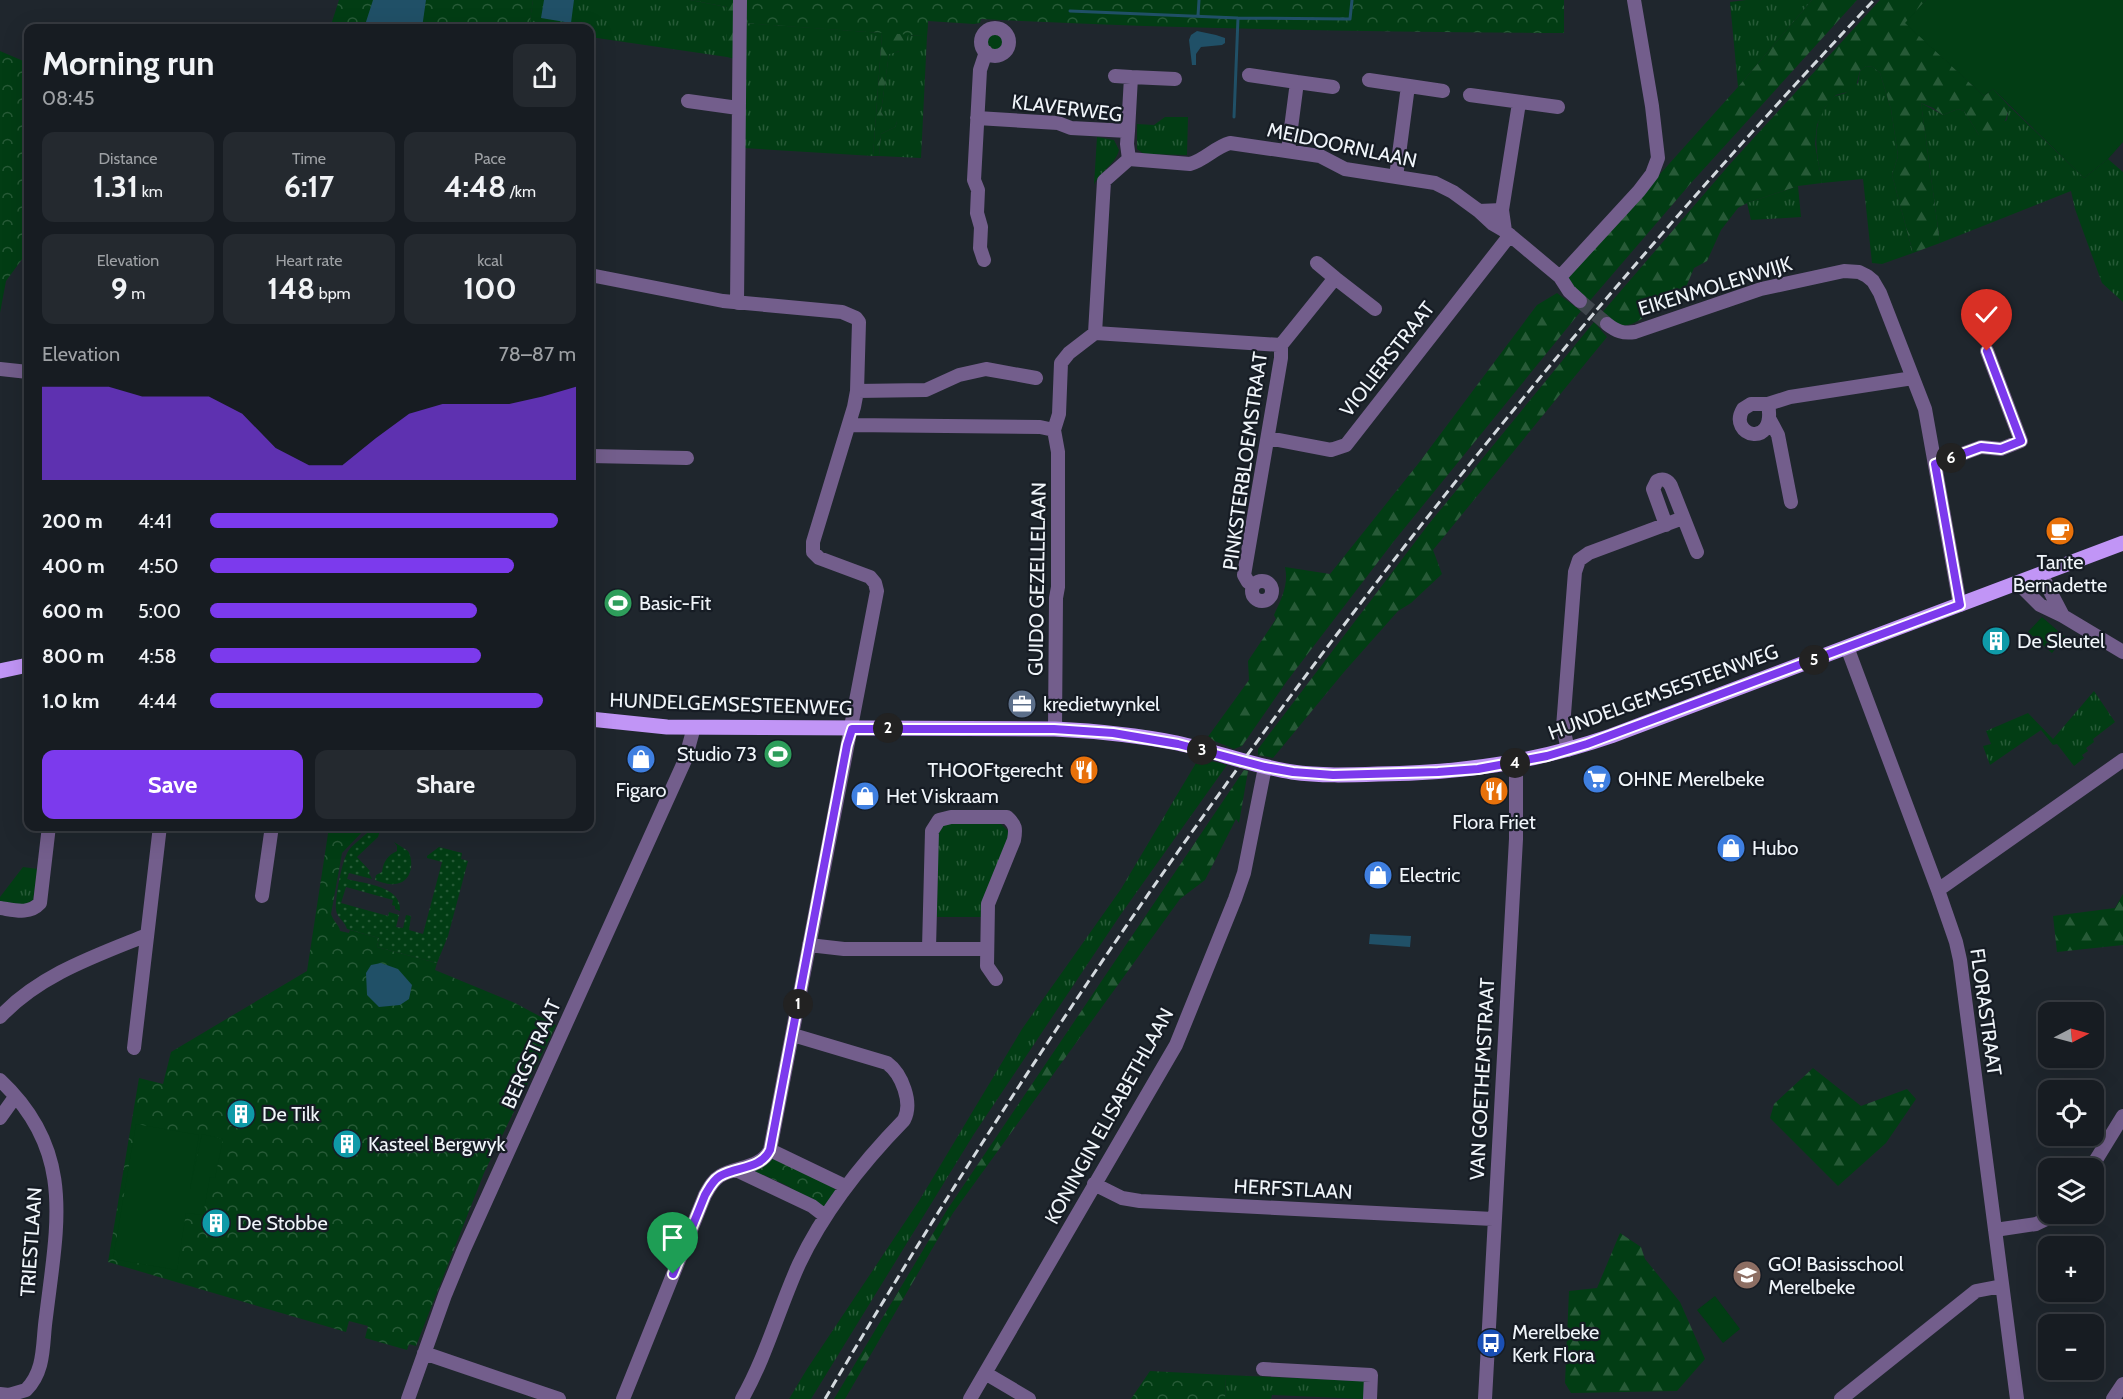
<!DOCTYPE html>
<html lang="en">
<head>
<meta charset="utf-8">
<style>
	:root { --surface:#171c22; --page:#24292f; --text:#f1f3f6; --muted:#9ea1a5; --line:#363a40; --accent:#7c3aed }
	body { margin:0; font-family:Cabin,sans-serif; background:var(--page); color:var(--text); height:100vh; display:flex; flex-direction:column; font-size:22px; white-space:nowrap }
	* { box-sizing:border-box; margin:0 }
	p { font-size:20px; color:var(--muted) }
	.icon { flex:none; width:33px; height:33px; fill:none; stroke:currentColor; stroke-width:2; stroke-linecap:round; stroke-linejoin:round }
	.map { position:relative; flex:1; overflow:hidden }
	.sheet { position:absolute; left:24px; top:24px; width:570px; height:807px; display:flex; flex-direction:column; background:var(--surface); border-radius:12px; box-shadow:0 6px 24px #0002,0 0 0 2px var(--line) }
	.sheet>* { flex:none }
	.needle { width:39px; rotate:84deg }
	.controls { position:absolute; left:2038px; top:1002px; display:grid; gap:12px }
	.controls a { display:grid; place-items:center; width:66px; height:66px; border-radius:12px; background:var(--surface); box-shadow:0 6px 24px #0002,0 0 0 2px var(--line); font-size:30px }
	.pin { position:absolute; display:grid; place-items:center; width:51px; height:51px; color:#fff; margin:-62px -26px; border-radius:50% 50% 50% 0; rotate:-45deg; box-shadow:0 0 6px #0007 }
	.pin .icon { rotate:45deg }
	.km { position:absolute; width:30px; height:30px; margin:-15px; border-radius:50%; background:#222; color:#fff; font-size:16px; line-height:30px; text-align:center }
	.round { display:grid; place-items:center; flex:none; width:63px; height:63px; border-radius:12px; background:var(--page) }
	.headline { display:flex; align-items:center; justify-content:space-between; height:102px; padding:0 18px }
	h1 { font-size:33px; font-weight:700; line-height:45px }
	.figures { display:grid; grid-template-columns:repeat(3,1fr); gap:9px; height:102px; padding:6px 18px }
	.figures div { display:grid; align-content:center; border-radius:12px; background:var(--page); text-align:center }
	.figures b { font-size:30px; font-weight:700 }
	.figures small { font-size:16px; font-weight:400 }
	.figures p { font-size:16px }
	.chart { height:168px; padding:12px 18px }
	.chart p { display:flex; justify-content:space-between }
	.chart svg { width:100%; height:108px; margin-top:6px; fill:var(--accent); opacity:.7 }
	.button { display:flex; gap:12px; margin-top:auto; padding:12px 18px }
	.button a { flex:1; height:69px; border-radius:12px; background:var(--accent); color:#fff; font-size:24px; font-weight:700; line-height:69px; text-align:center }
	.button a+a { background:var(--page); color:var(--text) }
	ul { padding:0 18px; list-style:none; font-size:20px }
	li { display:grid; grid-template-columns:96px 72px 1fr; align-items:center; height:45px }
	li i { height:15px; border-radius:8px; background:var(--accent) }
	.map>svg:first-child { display:block }
</style>
</head>
<body>
<div class="map">
<svg width="2123" height="1399" viewBox="0 0 2123 1399">
	<defs>
		<pattern id="grass-tufts" width="24" height="20" patternUnits="userSpaceOnUse" patternTransform="scale(1.5)"><rect width="24" height="20" fill="#023d14"/><path d="M3 7l-1-3M5 7V3M7 7l1-3M15 17l-1-3M17 17v-4M19 17l1-3" fill="none" stroke="#275a37"/></pattern>
		<pattern id="forest-firs" width="22" height="20" patternUnits="userSpaceOnUse" patternTransform="scale(1.5)"><rect width="22" height="20" fill="#023d14"/><path d="M5 1l3.5 6h-7zM16 11l3.5 6h-7z" fill="#275a37"/></pattern>
		<pattern id="park-crowns" width="20" height="18" patternUnits="userSpaceOnUse" patternTransform="scale(1.5)"><rect width="20" height="18" fill="#023d14"/><path d="M2 6a3 3 0 1 1 6 0M12 15a3 3 0 1 1 6 0" fill="none" stroke="#275a37"/></pattern>
		<pattern id="garden-dots" width="8" height="8" patternUnits="userSpaceOnUse" patternTransform="scale(1.5)"><rect width="8" height="8" fill="#023d14"/><path d="M2 2h.1M6 6h.1" fill="none" stroke="#275a37" stroke-width="1.8" stroke-linecap="round"/></pattern>
	</defs>
	<rect width="100%" height="100%" fill="#1f262d"/>
	<path fill="url(#grass-tufts)" d="M533 0H690L727 7V57L590 37V28L529 27Z
		M1746 0H1812L1738 87 1730 2Z
		M745 23 882 33 873 156 743 148Z
		M986 42a9 9 0 1 1 18 0a9 9 0 1 1-18 0Z
		M908 35 927 36 921 158 879 156 881 134 895 127 897 122 884 117 881 112 889 53 898 52Z
		M1866 66 1873 67 1880 73 1891 109 1898 156 1892 175 1913 253 1882 264 1872 263 1863 179 1822 183C1817 154 1808 119 1834 97 1838 94 1843 95 1847 92 1851 89 1855 86 1858 83L1860 71Z
		M1921 103 1943 115 1958 109 1964 111 1979 135 2007 120 2009 106 2084 178 2108 159 2123 172V302L2102 283 2075 209 2071 191 1940 243Z
		M1165 117H1188L1187 155 1144 154 1137 149V124L1154 125Z
		M1097 137 1114 140 1119 150C1116 164 1100 171 1094 185Z
		M1798 186 1801 217 1751 220 1747 203Z
		M2094 691 2115 722 2093 739 2094 742 2086 748 2088 751 2082 755 2084 758 2074 766 2057 744 2053 745 2041 730 1990 765 1983 746 1991 744 1986 731 2028 713 2053 739Z
		M1207 760 1227 765 1121 914 974 1134 811 1399H789L807 1369 919 1201 1022 1029 1121 889 1196 763Z
		M998 821 1009 832 1010 839 981 917H937L938 832 946 822Z
		M23 867 38 869 33 900 25 905 0 902V897Z
		M1226 1375 1365 1381 1364 1399 1272 1395 1271 1399H1225Z"/>
	<path fill="url(#forest-firs)" d="M690 0H737L735 59 727 57V7Z
		M1812 0H1857L1691 183 1587 304 1571 289 1565 280 1738 87Z
		M1880 0H1926L1906 23 1984 96 1993 89 2009 106C2007 122 1998 139 1979 135L1964 111 1958 109 1943 115 1933 108 1921 103 1940 243 1913 253 1892 175 1898 156 1891 109 1880 73 1873 67 1866 66 1860 71 1855 90 1836 95 1825 107 1817 125 1815 144 1822 183 1798 186 1747 203 1738 208 1721 230 1707 261 1694 268 1686 287 1660 294C1653 311 1637 329 1616 325 1610 324 1604 318 1600 315L1730 164Z
		M928 20 927 36 908 35C904 47 903 52 889 54L881 112 884 117 895 119 897 122 895 127 881 134 879 156H873L882 33 745 23Z
		M1557 293 1581 311 1394 541 1287 681 1242 746 1234 749 1207 738 1249 680 1248 661 1276 619 1274 615C1281 599 1289 585 1285 567L1330 574 1418 464 1537 305Z
		M1594 322 1607 337 1433 550 1442 574 1411 603 1398 611 1344 672 1273 758 1258 755V749L1428 525Z
		M1244 770 1248 771 1239 823 1236 819 1205 880 1180 899 953 1213 845 1399H834L947 1210Z
		M2123 894V945L2057 952 2053 916 2115 908Z
		M1813 1068 1861 1106 1907 1089 1916 1099 1886 1143 1838 1186 1770 1118 1774 1104Z
		M1620 1233 1641 1247 1645 1259 1680 1302 1705 1359 1677 1391 1571 1393 1565 1383 1569 1291 1597 1288Z"/>
	<path fill="url(#park-crowns)" d="M339 0H533L529 28H330Z
		M745 0H1564V33C1369 32 1175 29 981 19L980 23 974 24 928 21 927 36 745 23Z
		M0 51 28 63V251L6 281 0 313Z
		M329 827H367L342 853 331 914C333 921 340 926 340 931L349 933 350 930 379 938 377 947 437 963 435 970 515 1003 556 1025 484 1173 416 1346 409 1344 407 1350 365 1338 368 1326 349 1321 346 1332 108 1262 139 1078 163 1084 171 1052 307 971Z
		M771 1159H775L835 1188V1192L824 1209 795 1195 790 1187 764 1175 756 1176 753 1169Z
		M1150 1371 1226 1375 1225 1399H1131Z"/>
	<path fill="url(#garden-dots)" d="M372 827H381L378 837 357 857 370 871 369 873 372 879 349 873 347 879C365 884 402 886 400 911L395 909V906L392 905 393 900 346 887 341 903 388 916 389 912 399 915 396 927 403 928 406 915 411 916 409 930 423 934 442 862 427 858V856L439 847 462 853 461 859 468 861 448 936 437 963 377 947 379 938 347 929C345 921 337 918 336 910 335 898 342 859 349 850 356 841 366 836 372 827Z
		M394 842 408 851C415 863 411 884 394 884 388 885 381 882 375 880L376 875 382 872C383 862 388 855 397 851V846Z"/>
	<path fill="#023d14" d="M1926 0H2123V142L2108 159 2084 178 1993 89 1984 96 1905 23Z
		M2042 617 2065 637 2052 653 2028 632Z
		M136 1124 199 1135 190 1189 202 1134 223 1139 215 1178 210 1177 203 1215 186 1213 177 1270 113 1259Z
		M1715 1296 1740 1329 1723 1343 1697 1310Z"/>
	<path fill="#205067" d="M373 0H426L422 28H364Z
		M544 0H574L571 23 541 18Z
		M1197 31 1216 35 1225 38V43L1222 45 1201 47 1196 54V65H1192L1189 40 1191 35Z
		M1370 934 1411 936 1410 947 1369 944Z
		M381 963 398 969 412 985 409 999 400 1005 379 1007 367 995 366 973 371 965Z"/>
	<g fill="none" stroke-linecap="round" stroke-linejoin="round">
		<path stroke="#205067" stroke-width="3" d="M1070 11 1238 18 1350 19 1352 0
			M1198 16 1199 0
			M1234 117 1238 18"/>
		<path stroke="#3e454c" stroke-width="14" stroke-dasharray="14 7" stroke-linecap="butt" d="M1580 301 1607 324"/>
		<path stroke="#735e8c" stroke-width="14" d="M981 42a14 14 0 1 1 28 0a14 14 0 1 1-28 0Z
			M1249 75 1297 82 1288 151
			M1115 76 1131 77
			M1369 80 1443 91
			M1297 82 1333 87
			M1470 95 1558 107
			M688 101 738 108
			M977 118 1058 123 1071 128 1128 131 1127 144 1129 159
			M1128 131 1131 77 1175 79
			M1396 177 1408 86
			M1502 210 1519 103
			M1479 211 1493 224 1505 231
			M984 260 980 248 981 227 977 213 978 190 974 180 980 70 986 52
			M1317 263 1335 278
			M590 275 723 301 842 312 856 318 859 322 857 391 854 407 813 542V552L819 558 870 577 875 583 877 591C842 778 806 964 770 1150 760 1169 737 1166 720 1176 713 1180 709 1188 705 1195L623 1399
			M1560 277 1639 191 1652 174 1658 158 1652 106 1634 0
			M737 303 740 0
			M1607 324C1616 331 1623 334 1635 332L1761 289 1844 271 1859 272 1867 276 1873 281 1880 293 1925 409 1960 605
			M1095 333 1104 181 1129 159 1190 164C1205 160 1215 147 1230 143L1320 156 1345 169 1435 183 1453 192 1479 211 1502 210 1505 231 1560 277 1569 291 1580 301
			M1095 333 1281 345
			M1281 345 1335 278 1375 309
			M0 369 28 372
			M857 391 926 390 959 375 986 369 1036 378
			M1751 404H1768C1777 450 1727 436 1743 409Z
			M1768 404 1790 397 1913 378
			M1770 420 1778 435 1791 502
			M850 425 1040 427 1054 430 1059 414 1061 363 1069 353 1095 333
			M1054 430 1058 452V587L1056 598 1055 729
			M1268 438 1331 450 1346 445 1510 235
			M590 456 687 458
			M1935 464 1981 447 2001 449 2021 441 1987 351
			M1666 525 1653 489 1657 481C1663 478 1668 480 1671 486L1697 552
			M2041 574 2063 616
			M1252 591a10 10 0 1 1 20 0a10 10 0 1 1-20 0Z
			M2018 583 2040 605 2063 616 2123 652
			M1254 585 1248 582 1244 575 1281 358V345
			M1847 647 1938 890 1956 942 1960 960 2017 1399
			M1568 750 1563 727 1575 572 1579 560 1589 553 1683 518
			M1938 890 2123 760
			M262 896 272 826
			M0 908C14 910 29 915 40 903L49 826
			M809 945 844 949H987
			M929 948 932 831 939 820 951 817H1007C1016 825 1016 829 1014 840L988 904 987 966 996 979
			M0 1017C39 975 95 956 147 935
			M134 1048 160 826
			M0 1080C76 1151 57 1225 46 1317 42 1343 46 1370 26 1390L9 1395 0 1394
			M0 1118 15 1097
			M770 1150 845 1186
			M2091 1168 2123 1116
			M736 1170 812 1206 825 1216
			M1094 1184 1122 1198 1140 1201 1493 1219
			M1995 1230 2036 1224 2057 1214
			M424 1353 559 1399
			M1263 1369 1371 1375 1370 1399
			M985 1373 1029 1399
			M408 1399 445 1295 464 1249 685 760 694 727
			M742 1399C766 1357 779 1308 799 1264 825 1209 862 1163 904 1120 913 1103 902 1074 887 1063L793 1035
			M970 1399 1176 1045 1235 899 1244 873 1265 767
			M1485 1399 1516 839V762
			M1841 1399 1976 1291 2002 1286
			M2113 1399 2123 1384"/>
		<path stroke="#c195f6" stroke-width="15" d="M0 671 28 665
			M590 719 667 727 1055 729C1096 731 1136 735 1177 743 1215 751 1253 766 1292 772 1320 776 1349 775 1378 774 1461 773 1532 763 1611 736L2123 543"/>
		<path stroke="#d3d9de" stroke-width="3" stroke-dasharray="9 4.5" stroke-linecap="butt" d="M825 1399C1121 896 1473 424 1874 0"/>
	</g>
	<g fill="none" stroke-linecap="round" stroke-linejoin="round">
		<g stroke="#fff" stroke-width="12">
			<path id="route" d="M673 1274 705 1195C709 1188 713 1180 720 1176 737 1166 760 1170 770 1150L847 745 852 729H1054L1113 733 1178 744 1265 767 1293 772 1333 775 1438 772 1478 769 1547 756 1587 744 1960 605 1935 464 1981 447 2001 449 2021 441 1987 351"/>
		</g>
		<use href="#route" stroke="#7c3aed" stroke-width="8"/>
	</g>
	<defs>
		<g id="cafe-disc" transform="scale(1.5)"><circle r="9.5" fill="#e8710a" stroke="#161c24"/><path d="M-5.5-4.5H6V0H3Q3 3.5 0 3.5H-2.5Q-5.5 3.5-5.5 0ZM3-3.2v2h1.7v-2ZM-6 4.5H4V6H-6Z" fill="#fff"/></g>
		<g id="stadium-disc" transform="scale(1.5)"><circle r="9.5" fill="#2e9e5b" stroke="#161c24"/><path d="M0-5a6.5 5 0 1 0 0 10a6.5 5 0 1 0 0-10ZM-3.5-1.8h7v3.6h-7Z" fill="#fff"/></g>
		<g id="building-disc" transform="scale(1.5)"><circle r="9.5" fill="#0f9aa8" stroke="#161c24"/><path d="M-4-6H4V6H1V3H-1V6H-4ZM-2.5-4.3h1.7v1.8h-1.7ZM.8-4.3h1.7v1.8H.8ZM-2.5-1h1.7V.8h-1.7ZM.8-1h1.7V.8H.8Z" fill="#fff"/></g>
		<g id="office-disc" transform="scale(1.5)"><circle r="9.5" fill="#5c6f8a" stroke="#161c24"/><path d="M-6-3h4V-5.5h4V-3h4V5H-6ZM-1-4.5V-3h2v-1.5ZM-6 0V1H6V0Z" fill="#fff"/></g>
		<g id="shop-disc" transform="scale(1.5)"><circle r="9.5" fill="#3f7fe0" stroke="#161c24"/><path d="M-5-2.5h2.3a2.7 3.5 0 0 1 5.4 0H5L5.5 6h-11ZM-1.5-2.5h3a1.5 2.3 0 0 0-3 0Z" fill="#fff"/></g>
		<g id="restaurant-disc" transform="scale(1.5)"><circle r="9.5" fill="#e8710a" stroke="#161c24"/><path d="M-5-6h1v4h1v-4h1v4h1v-4h1v5L-1.5 .5V6h-2V.5L-5-1ZM5-6V6H3V1.5H1.5Q1.5-4 5-6Z" fill="#fff"/></g>
		<g id="supermarket-disc" transform="scale(1.5)"><circle r="9.5" fill="#3f7fe0" stroke="#161c24"/><path d="M-6-5.5h2.5l.6 2H6L4.5 2H-2.5L-4.4-4H-6ZM-1.5 3.2a1.3 1.3 0 1 0 .1 0ZM3 3.2a1.3 1.3 0 1 0 .1 0Z" fill="#fff"/></g>
		<g id="school-disc" transform="scale(1.5)"><circle r="9.5" fill="#8d6e63" stroke="#161c24"/><path d="M0-5L7-2L0 1L-7-2ZM-4 1L0 2.5L4 1V4Q0 6-4 4Z" fill="#fff"/></g>
		<g id="bus-disc" transform="scale(1.5)"><circle r="9.5" fill="#1a4fb4" stroke="#161c24"/><path d="M-5-6H5V4H4V6H2V4H-2V6H-4V4H-5ZM-3.5-4V0h7V-4ZM-3.5 1.2v1.5H-2V1.2ZM2 1.2v1.5H3.5V1.2Z" fill="#fff"/></g>
	</defs>
	<g fill-rule="evenodd">
		<use href="#cafe-disc" x="2060" y="531"/>
		<use href="#stadium-disc" x="618" y="603"/>
		<use href="#building-disc" x="1996" y="641"/>
		<use href="#office-disc" x="1022" y="704"/>
		<use href="#stadium-disc" x="778" y="754"/>
		<use href="#shop-disc" x="641" y="759"/>
		<use href="#restaurant-disc" x="1084" y="770"/>
		<use href="#supermarket-disc" x="1597" y="779"/>
		<use href="#restaurant-disc" x="1494" y="791"/>
		<use href="#shop-disc" x="865" y="796"/>
		<use href="#shop-disc" x="1731" y="848"/>
		<use href="#shop-disc" x="1378" y="875"/>
		<use href="#building-disc" x="241" y="1114"/>
		<use href="#building-disc" x="347" y="1144"/>
		<use href="#building-disc" x="216" y="1223"/>
		<use href="#school-disc" x="1747" y="1275"/>
		<use href="#bus-disc" x="1491" y="1343"/>
	</g>
	<g text-anchor="middle" dominant-baseline="central" stroke-width="4.5" stroke-linejoin="round" paint-order="stroke">
		<g font-size="20" fill="#f0f5fa" stroke="#161c24">
			<text transform="translate(1067 108) rotate(7)">KLAVERWEG</text>
			<text transform="translate(1342 145) rotate(12)">MEIDOORNLAAN</text>
			<text transform="translate(1715 286) rotate(-17)">EIKENMOLENWIJK</text>
			<text transform="translate(1387 359) rotate(-52)">VIOLIERSTRAAT</text>
			<text transform="translate(1245 461) rotate(-82)">PINKSTERBLOEMSTRAAT</text>
			<text transform="translate(1037 579) rotate(-89)">GUIDO GEZELLELAAN</text>
			<text transform="translate(1663 692) rotate(-20)">HUNDELGEMSESTEENWEG</text>
			<text transform="translate(731 704) rotate(2)">HUNDELGEMSESTEENWEG</text>
			<text transform="translate(1986 1012) rotate(82)">FLORASTRAAT</text>
			<text transform="translate(531 1054) rotate(-66)">BERGSTRAAT</text>
			<text transform="translate(1482 1079) rotate(-87)">VAN GOETHEMSTRAAT</text>
			<text transform="translate(1109 1116) rotate(-61)">KONINGIN ELISABETHLAAN</text>
			<text transform="translate(1293 1189) rotate(3)">HERFSTLAAN</text>
			<text transform="translate(31 1242) rotate(-86)">TRIESTLAAN</text>
		</g>
		<g font-size="20" fill="#f0f5fa" stroke="#161c24" text-anchor="start">
			<text x="2060" y="562" text-anchor="middle">Tante<tspan x="2060" dy="23">Bernadette</tspan></text>
			<text x="639" y="603">Basic-Fit</text>
			<text x="2017" y="641">De Sleutel</text>
			<text x="1043" y="704">kredietwynkel</text>
			<text x="757" y="754" text-anchor="end">Studio 73</text>
			<text x="1063" y="770" text-anchor="end">THOOFtgerecht</text>
			<text x="1618" y="779">OHNE Merelbeke</text>
			<text x="641" y="790" text-anchor="middle">Figaro</text>
			<text x="886" y="796">Het Viskraam</text>
			<text x="1494" y="822" text-anchor="middle">Flora Friet</text>
			<text x="1752" y="848">Hubo</text>
			<text x="1399" y="875">Electric</text>
			<text x="262" y="1114">De Tilk</text>
			<text x="368" y="1144">Kasteel Bergwyk</text>
			<text x="237" y="1223">De Stobbe</text>
			<text x="1768" y="1264">GO! Basisschool<tspan x="1768" dy="23">Merelbeke</tspan></text>
			<text x="1512" y="1332">Merelbeke<tspan x="1512" dy="23">Kerk Flora</tspan></text>
		</g>
	</g>
</svg>
<div class="controls">
<a><svg class="needle" viewBox="-14 -14 28 28"><path d="M0-13l5 13h-10z" fill="#e53935"/><path d="M0 13l5-13h-10z" fill="#9ea1a5"/></svg></a>
<a><svg class="icon" aria-label="locate" viewBox="0 0 24 24"><circle cx="12" cy="12" r="6"/><path d="M12 2v4M12 18v4M2 12h4M18 12h4"/></svg></a>
<a><svg class="icon" aria-label="layers" viewBox="0 0 24 24"><path d="M12 4l9 5-9 5-9-5zM3 14l9 5 9-5"/></svg></a>
<a>+</a>
<a>−</a>
</div>
<div class="pin" style="left:673px;top:1274px;background:#1e9e55"><svg class="icon" aria-label="arrive" viewBox="0 0 24 24"><path d="M6 21V4h12l-3 4 3 4H6"/></svg></div>
<div class="pin" style="left:1987px;top:351px;background:#d93025"><svg class="icon" aria-label="check" viewBox="0 0 24 24"><path d="M5 12l5 5 9-10"/></svg></div>
<b class="km" style="left:798px;top:1004px">1</b>
<b class="km" style="left:888px;top:728px">2</b>
<b class="km" style="left:1202px;top:750px">3</b>
<b class="km" style="left:1515px;top:763px">4</b>
<b class="km" style="left:1814px;top:660px">5</b>
<b class="km" style="left:1951px;top:458px">6</b>
<section class="sheet">
<div class="headline"><div><h1>Morning run</h1><p>08:45</p></div><a class="round"><svg class="icon" aria-label="share" viewBox="0 0 24 24"><path d="M12 15V3M7 8l5-5 5 5M5 13v7h14v-7"/></svg></a></div>
<div class="figures">
<div><p>Distance</p><b>1.31<small> km</small></b></div>
<div><p>Time</p><b>6:17</b></div>
<div><p>Pace</p><b>4:48<small> /km</small></b></div>
</div>
<div class="figures">
<div><p>Elevation</p><b>9<small> m</small></b></div>
<div><p>Heart rate</p><b>148<small> bpm</small></b></div>
<div><p>kcal</p><b>100</b></div>
</div>
<div class="chart"><p><span>Elevation</span>78–87 m</p>
<svg viewBox="0 0 160 44" preserveAspectRatio="none"><path d="M0 44V6L10 6L20 6L30 10L40 10L50 10L60 17L70 31L80 38L90 38L100 27L110 17L120 13L130 13L140 13L150 10L160 6V44z"/></svg>
</div>
<ul>
<li><b>200 m</b>4:41<i style="width:95%"></i></li>
<li><b>400 m</b>4:50<i style="width:83%"></i></li>
<li><b>600 m</b>5:00<i style="width:73%"></i></li>
<li><b>800 m</b>4:58<i style="width:74%"></i></li>
<li><b>1.0 km</b>4:44<i style="width:91%"></i></li>
</ul>
<div class="button"><a>Save</a><a>Share</a></div>
</section>
</div>
</body>
</html>
